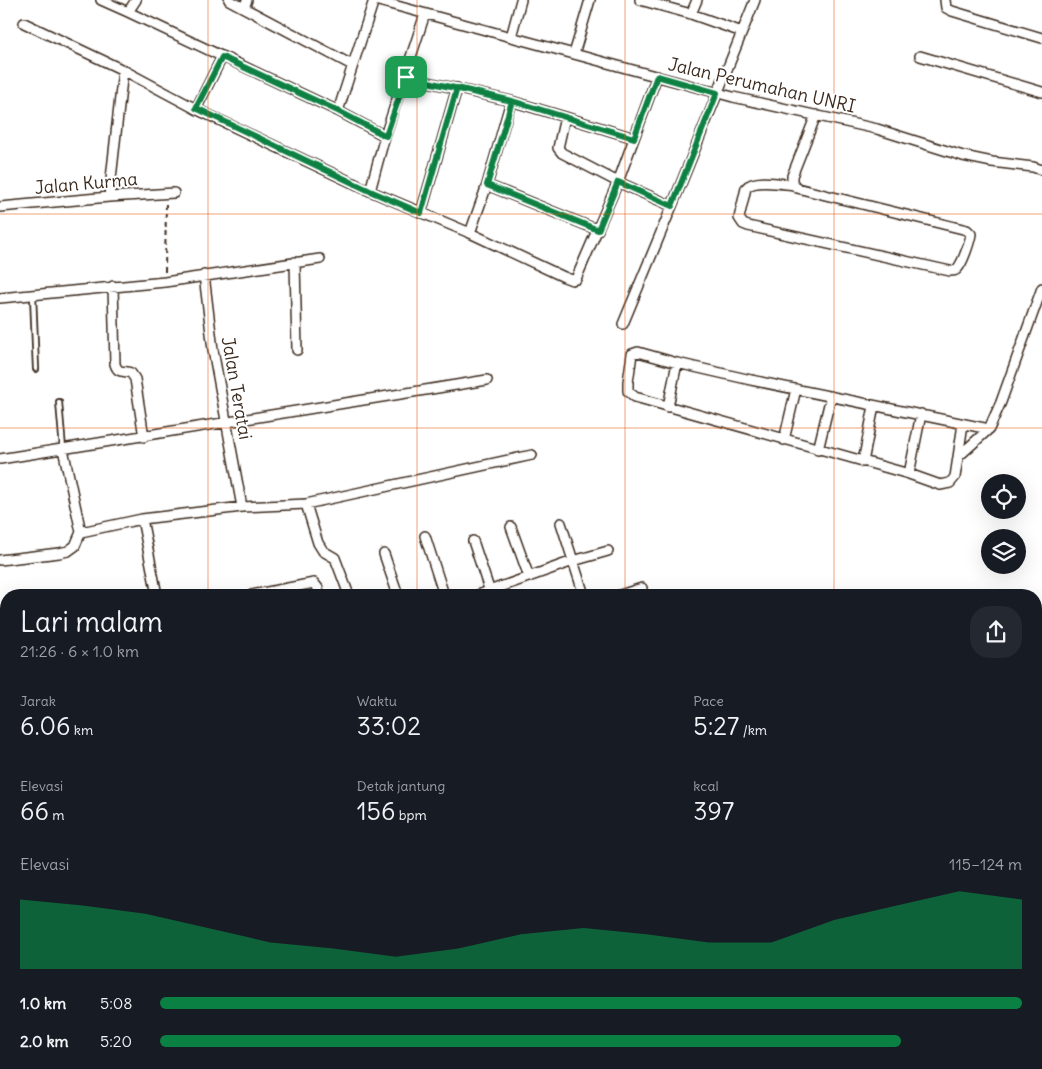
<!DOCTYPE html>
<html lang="id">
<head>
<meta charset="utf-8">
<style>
	:root { --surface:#171b24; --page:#242831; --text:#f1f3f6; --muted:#9ea1a6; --accent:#0b8043 }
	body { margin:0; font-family:Delius,sans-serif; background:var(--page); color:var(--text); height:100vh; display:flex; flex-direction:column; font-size:19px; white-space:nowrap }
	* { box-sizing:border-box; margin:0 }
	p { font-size:16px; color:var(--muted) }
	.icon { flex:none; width:28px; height:28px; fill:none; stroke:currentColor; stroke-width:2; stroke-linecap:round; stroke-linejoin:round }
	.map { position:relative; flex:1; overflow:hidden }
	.panel { position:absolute; left:0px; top:589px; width:1042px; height:481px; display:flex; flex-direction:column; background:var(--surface); border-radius:20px 20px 0 0; box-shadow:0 5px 20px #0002 }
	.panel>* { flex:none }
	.buttons { position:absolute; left:981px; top:474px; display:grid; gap:10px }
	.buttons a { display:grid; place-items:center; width:45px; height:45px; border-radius:50%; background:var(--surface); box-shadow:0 5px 20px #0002; font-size:25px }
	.pin { position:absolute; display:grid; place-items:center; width:42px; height:42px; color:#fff; margin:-21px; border-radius:10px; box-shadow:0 2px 8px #0006 }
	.round { display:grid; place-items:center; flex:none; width:52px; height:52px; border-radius:20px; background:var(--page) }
	.summary { display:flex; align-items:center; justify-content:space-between; height:85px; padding:0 20px }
	h1 { font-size:28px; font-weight:600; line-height:38px }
	.figures { display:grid; grid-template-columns:repeat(3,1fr); gap:8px; height:85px; padding:5px 20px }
	.figures div { display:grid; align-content:center }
	.figures b { font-size:25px; font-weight:600 }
	.figures small { font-size:14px; font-weight:400 }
	.figures p { font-size:14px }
	.chart { height:140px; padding:10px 20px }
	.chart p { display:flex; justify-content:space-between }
	.chart svg { width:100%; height:90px; margin-top:5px; fill:var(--accent); opacity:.7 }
	ul { padding:0 20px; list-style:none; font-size:16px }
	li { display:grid; grid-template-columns:80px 60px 1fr; align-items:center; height:38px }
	li i { height:12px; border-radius:6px; background:var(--accent) }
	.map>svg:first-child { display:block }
</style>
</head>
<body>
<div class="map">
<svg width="1042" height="1069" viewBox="0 0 1042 1069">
	<rect width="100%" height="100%" fill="#fff"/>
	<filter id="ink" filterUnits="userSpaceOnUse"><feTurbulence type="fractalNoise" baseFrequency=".02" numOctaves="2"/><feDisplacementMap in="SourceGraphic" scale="10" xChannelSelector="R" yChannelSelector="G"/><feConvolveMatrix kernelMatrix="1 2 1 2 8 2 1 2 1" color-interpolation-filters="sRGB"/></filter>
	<g filter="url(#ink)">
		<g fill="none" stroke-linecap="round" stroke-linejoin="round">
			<g stroke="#3b2a1e" stroke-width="8">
				<path id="service" d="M33 295 36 369
					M59 402 63 449"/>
			</g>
			<g stroke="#3b2a1e" stroke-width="12">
				<path id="minor" d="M101 0 128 12
					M136 0 128 12 338 111 385 136
					M229 0 244 8
					M247 0 244 8 352 65
					M375 0 511 37
					M521 0 511 37 733 97 877 129 963 156 992 162 1033 167 1042 170
					M640 0 691 14 742 32
					M945 0 946 8 952 11 1042 38
					M691 14 697 0
					M24 23 123 70 196 109 370 191 385 136 425 14
					M574 54 590 0
					M920 56 1042 92
					M406 77 511 101
					M196 109 222 57
					M338 111 374 0
					M634 138 565 117 558 148 562 153 618 182 672 206 755 0
					M487 185 598 230
					M794 185C782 184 754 178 746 188L739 218 743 224 748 226 950 271C954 271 955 271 957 269 963 263 970 241 971 234L967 230 797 188 792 182V176L816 115
					M370 191 470 233 564 277 572 280 576 279 618 182 657 76
					M109 197 123 70
					M0 207 109 197 174 193
					M421 213 457 88
					M470 233 487 185 511 101 565 117
					M295 262 297 350
					M204 275 213 350 242 507
					M113 286 115 364C118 374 123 370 131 373L135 379 144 437
					M0 298 165 282 320 259
					M623 324 672 206
					M668 407 677 363
					M963 424 955 477 950 483 940 485 909 474 635 397 628 391V382L632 354 638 352 677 363 751 380 989 429 1001 402 1042 288
					M784 440 796 389
					M818 450 831 396
					M959 456 989 429
					M0 459 487 380
					M863 462 874 406
					M909 474 921 414
					M306 504 318 543 323 551 335 558 349 595
					M142 519 157 595
					M561 523 584 595
					M511 527 529 577
					M81 532 142 519 242 507 306 504 532 455
					M425 536 444 595
					M473 541 491 595
					M384 554 398 595
					M0 560 59 553 68 551 75 546 81 532 63 449
					M252 595 314 583 318 588 319 595
					M478 595 573 561 608 551
					M620 595 642 588
					M0 655 1 661
					M1036 728 1042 734
					M0 732 6 731
					M1036 777 1042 772
					M1036 843 1042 838
					M1036 870 1042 880
					M1036 959 1042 967
					M1036 1030 1042 1027
					M1036 1050 1042 1060
					M562 1064 563 1069
					M704 1069 705 1064
					M866 1069V1064"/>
			</g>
			<path stroke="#3b2a1e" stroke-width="2" stroke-dasharray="5 4" stroke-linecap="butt" d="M165 272 166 202"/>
			<use href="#service" stroke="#fff" stroke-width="4.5"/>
			<use href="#minor" stroke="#fff" stroke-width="9"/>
		</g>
	</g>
	<g fill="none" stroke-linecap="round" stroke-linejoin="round" filter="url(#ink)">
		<g stroke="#fff" stroke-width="10">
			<path id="route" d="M406 77 386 136 338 111 222 57 196 108 370 191 421 213 457 88 512 101 634 138 657 76 717 93 672 206 618 182 598 230 487 185 512 101 406 77"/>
		</g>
		<use href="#route" stroke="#0b8043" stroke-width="6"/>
	</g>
	<path fill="none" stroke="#e8590c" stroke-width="1" stroke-opacity="0.55" d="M208 0V595M417 0V595M625 0V595M834 0V595M0 214H1042M0 428H1042M0 641H6M1036 641H1042M0 855H6M1036 855H1042M208 1064V1069M417 1064V1069M625 1064V1069M834 1064V1069"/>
	<g text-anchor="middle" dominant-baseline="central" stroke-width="4" stroke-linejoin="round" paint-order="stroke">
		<g font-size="18" fill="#3b2a1e" stroke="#fff">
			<text transform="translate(762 85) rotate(13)">Jalan Perumahan UNRI</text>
			<text transform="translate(86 183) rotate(-5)">Jalan Kurma</text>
			<text transform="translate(237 388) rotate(80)">Jalan Teratai</text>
		</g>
	</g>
</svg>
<div class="buttons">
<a><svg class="icon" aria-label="locate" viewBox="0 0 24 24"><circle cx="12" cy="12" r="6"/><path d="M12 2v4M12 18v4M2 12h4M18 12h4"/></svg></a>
<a><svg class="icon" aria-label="layers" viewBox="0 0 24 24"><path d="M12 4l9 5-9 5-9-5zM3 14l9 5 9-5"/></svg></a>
</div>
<div class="pin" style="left:406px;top:77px;background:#1e9e55"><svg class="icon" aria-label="arrive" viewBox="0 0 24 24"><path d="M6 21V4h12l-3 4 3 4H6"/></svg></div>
<section class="panel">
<div class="summary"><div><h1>Lari malam</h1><p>21:26 · 6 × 1.0 km</p></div><a class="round"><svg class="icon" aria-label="share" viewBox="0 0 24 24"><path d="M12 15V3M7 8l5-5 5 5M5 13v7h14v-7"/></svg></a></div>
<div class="figures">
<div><p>Jarak</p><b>6.06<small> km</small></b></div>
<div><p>Waktu</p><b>33:02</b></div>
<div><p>Pace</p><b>5:27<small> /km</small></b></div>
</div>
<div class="figures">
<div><p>Elevasi</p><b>66<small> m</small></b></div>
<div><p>Detak jantung</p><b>156<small> bpm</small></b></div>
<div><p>kcal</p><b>397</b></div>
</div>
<div class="chart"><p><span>Elevasi</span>115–124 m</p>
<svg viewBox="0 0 160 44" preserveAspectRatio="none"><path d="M0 44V10L10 13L20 17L30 24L40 31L50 34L60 38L70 34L80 27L90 24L100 27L110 31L120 31L130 20L140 13L150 6L160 10V44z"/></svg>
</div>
<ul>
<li><b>1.0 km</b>5:08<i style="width:100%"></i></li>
<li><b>2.0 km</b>5:20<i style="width:86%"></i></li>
</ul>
</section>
</div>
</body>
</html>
